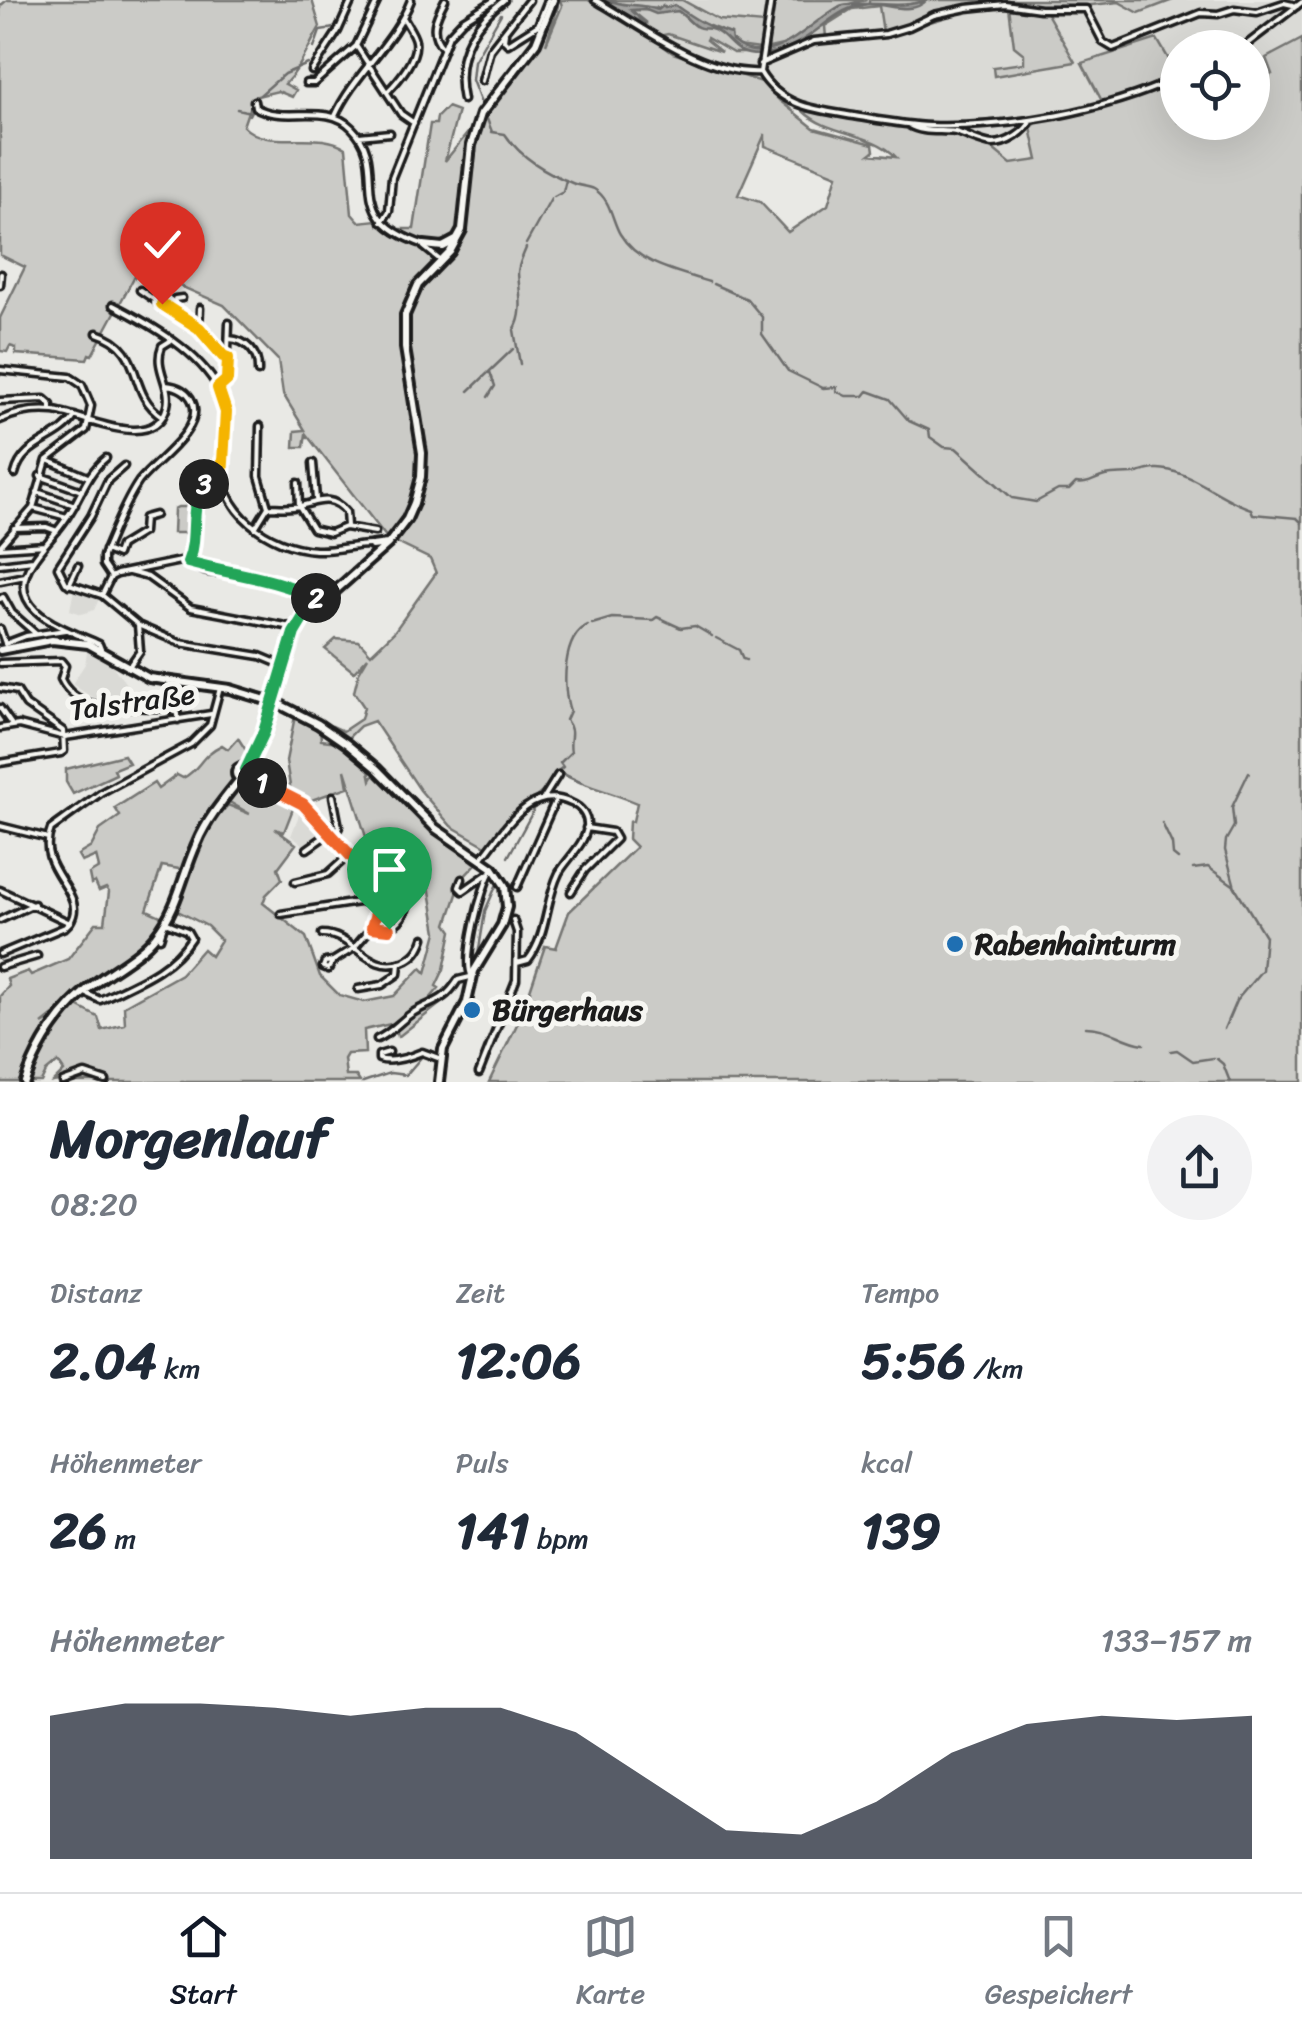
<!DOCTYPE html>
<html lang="de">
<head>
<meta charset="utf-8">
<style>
	:root { --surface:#fff; --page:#f2f2f3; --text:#1f2937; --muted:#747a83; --line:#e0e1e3; --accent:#111827 }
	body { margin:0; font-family:Sriracha,sans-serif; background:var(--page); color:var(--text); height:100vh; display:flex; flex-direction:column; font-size:38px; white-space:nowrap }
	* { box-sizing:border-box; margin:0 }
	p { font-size:32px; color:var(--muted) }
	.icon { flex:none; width:55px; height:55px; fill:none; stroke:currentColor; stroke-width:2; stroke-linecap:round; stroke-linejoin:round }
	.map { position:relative; height:1082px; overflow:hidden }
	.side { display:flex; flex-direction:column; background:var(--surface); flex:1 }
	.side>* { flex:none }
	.fabs { position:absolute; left:1160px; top:30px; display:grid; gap:20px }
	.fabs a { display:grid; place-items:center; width:110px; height:110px; border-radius:50%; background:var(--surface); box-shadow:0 10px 40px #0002; font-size:50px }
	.pin { position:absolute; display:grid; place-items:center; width:85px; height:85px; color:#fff; margin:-102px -42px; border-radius:50% 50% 50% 0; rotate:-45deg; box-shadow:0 0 10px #0007 }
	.pin .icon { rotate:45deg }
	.km { position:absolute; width:50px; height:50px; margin:-25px; border-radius:50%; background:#222; color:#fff; font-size:28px; line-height:50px; text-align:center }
	.round { display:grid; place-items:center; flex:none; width:105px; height:105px; border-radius:52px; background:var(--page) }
	.overview { display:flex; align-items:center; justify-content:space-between; height:170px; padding:0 50px }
	h1 { font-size:55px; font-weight:800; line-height:75px }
	.metrics { display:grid; grid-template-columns:repeat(3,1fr); gap:15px; height:170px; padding:10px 50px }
	.metrics div { display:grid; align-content:center }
	.metrics b { font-size:50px; font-weight:800 }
	.metrics small { font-size:28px; font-weight:400 }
	.metrics p { font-size:28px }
	.chart { height:280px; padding:20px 50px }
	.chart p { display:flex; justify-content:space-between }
	.chart svg { width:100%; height:180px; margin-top:10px; fill:var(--accent); opacity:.7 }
	.tab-bar { display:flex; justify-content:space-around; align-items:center; height:140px; border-top:2px solid var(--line); background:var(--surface); font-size:28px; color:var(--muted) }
	.tab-bar a { display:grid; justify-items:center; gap:5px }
	.tab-bar .current { color:var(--accent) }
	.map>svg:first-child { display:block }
</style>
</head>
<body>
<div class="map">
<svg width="1302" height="1082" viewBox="0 0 1302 1082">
	<rect width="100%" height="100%" fill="#e9e9e5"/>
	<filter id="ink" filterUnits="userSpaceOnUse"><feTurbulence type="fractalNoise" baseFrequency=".01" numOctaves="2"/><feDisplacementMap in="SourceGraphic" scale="20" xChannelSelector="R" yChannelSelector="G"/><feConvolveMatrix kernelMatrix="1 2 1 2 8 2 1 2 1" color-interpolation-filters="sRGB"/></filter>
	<g filter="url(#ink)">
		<path fill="#dadad6" d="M682 0H767L765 24 719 20Z
			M1173 0H1302V39L1266 58 1272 74 1253 83 1252 48H1178L1177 73 1157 40 1082 63 1104 105 1031 128 1038 161 1010 164 987 144 920 123 821 111 785 96 771 85 763 68 794 52 826 42 825 26 852 9 879 6 884 34 988 5 1009 7 1014 46 1024 53V63L994 67V75L1051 68 1044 10 1120 2 1139 13Z
			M668 33 690 42 713 45 706 37 733 53 759 55 757 69H738L686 53 666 42Z
			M74 589 100 597 94 610 82 614 70 610Z
			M88 647 106 657 129 688 124 700 99 702 72 684 85 664Z
			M302 807 323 832 306 847 291 836Z"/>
		<path fill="#cbcbc7" stroke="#747472" stroke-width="2.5" fill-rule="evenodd" d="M7 0H312L320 27C308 47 301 68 285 84L296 90 292 97 278 91 253 97 243 126C268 152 317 128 346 148L352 214 359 222 377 220 390 229H414L430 124H436L437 117 447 107 458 111 445 161 535 50 557 1 558 6 546 44 562 6 560 0H588L633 24 673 53 762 82 779 100 814 128 873 144 874 151 870 154 896 157C871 131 828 136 803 111L932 128 987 144 1011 164 1038 160 1031 128 1037 122 1104 105 1082 63 1157 39 1177 73 1178 122H1252L1253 83 1272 74 1266 58 1302 39V1082H489L522 1014 545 946 556 948 569 912 636 847 628 839 629 822 633 821 637 803C611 792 587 787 562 774L524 808 491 849 451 826 420 790 374 721 360 726 345 741 329 728 332 726 343 731 361 719 364 707 354 692 359 672 368 657 354 672 325 649 336 639 359 641 371 654 394 632 436 573 430 559 387 538 306 434 304 447H294L295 431 305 430 283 394 278 360 224 305 139 268 92 355 89 354 87 359 16 354V348L10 346 7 352 0 351V318L25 267 0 255V6ZM765 134V146L837 175 828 205 788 232 760 202 738 195Z
			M598 0H608L610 5 647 23 631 10 678 11 695 26 711 27 727 37 740 50 760 53H733L707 38 706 40 721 52 668 34 659 36Z
			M612 0H682L719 20 765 24 760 49 738 46 730 38 731 34 698 22 675 6C658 11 643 4 624 7Z
			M774 0H867L840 6 787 44 765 49Z
			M869 0H1173L1139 13 1119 2 1045 10 1075 62 994 76 993 67 1024 63V54L1014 46 1009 7 988 5 923 24 920 20 883 32 879 6 852 9 825 26 826 38C803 41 785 56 764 59V53C805 46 830 13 869 3Z
			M178 507H192L191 533H173L174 509Z
			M295 716 320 727 321 740 338 742 368 765 371 780 377 770 428 826 461 849 476 864 462 879 447 924 452 931 444 969 436 986 439 988 423 1007 440 1004 398 1037 395 1023 364 1030 365 1053 347 1054 344 1059 346 1076H356L360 1082H71L69 1079 53 1082 64 1071 58 1062 46 1072 41 1082H28L49 1035 73 1004 98 1017 102 1030 125 1024 124 1006 181 974 203 949 211 956 221 940 207 926 174 909 205 832 228 805 250 814 226 800 241 783 248 781 296 801 284 832 275 829 296 844 278 868 282 879 266 895 263 903 306 937 320 976 339 995 364 1002 394 996 421 968 426 973 437 932 429 885H414L371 853 345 770 348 787 306 802 291 792 286 761Z
			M238 738 249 755 234 769 233 781 200 831 185 870 162 866 147 910 165 918 152 937 42 1024 59 1014 32 1054 23 1082H0V996L9 986 7 979 28 971 31 975 68 959 96 923H105L109 892 106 888 99 891 95 882 91 884 89 874 99 868 96 856 82 862 78 855 91 847 100 830 120 816 115 808 154 783 158 789 177 775 183 778C201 769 199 756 222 745L228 749Z
			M124 755 129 763 114 769 116 774 73 794 66 782V769Z"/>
		<path fill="#a3a3a1" stroke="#6d6d6c" stroke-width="2.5" d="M608 0C627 8 638 2 658 10L663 6 665 8 675 5C693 18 710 29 731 34L732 41C772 75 813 17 843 5 871 0 900 10 927 0 910 18 882 0 860 5 839 10 825 25 807 37 790 49 761 61 740 51 731 46 726 37 717 32 710 26 703 31 696 26 689 22 685 15 678 11L656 14 644 9 631 10 647 25 610 5Z"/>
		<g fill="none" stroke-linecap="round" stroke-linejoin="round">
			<path stroke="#6d6d6c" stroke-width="2.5" d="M501 14 474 61 472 80 492 132 505 134C521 158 546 172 572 183 579 186 588 186 594 189 611 199 612 221 620 234 638 264 675 271 709 282
				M329 29 337 27
				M314 48 320 31 327 30
				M260 95 284 74 308 64
				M237 109 250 112
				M249 115 252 109
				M554 197 563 192 566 180
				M526 244 551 199
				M713 284 747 299 762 317V334L788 371 823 388 837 387 836 391 846 396H864L868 391 890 399 909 421 929 430 930 437 944 447 956 448 1012 498 1036 502 1058 490H1069L1076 483C1088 485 1093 479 1105 476 1115 474 1121 475 1133 474 1140 473 1148 469 1155 469 1186 467 1221 500 1251 509L1253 514 1297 518 1302 523
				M520 364 514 330C525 314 519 291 518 273 518 265 523 256 526 248
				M469 391 513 349
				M488 397 495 386 490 372
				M592 624 612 618 653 620 657 617 681 628 695 626 712 636
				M716 638 739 650 743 659 746 660
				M557 771 582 783
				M539 799 554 774 563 767 560 763 571 752C568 737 576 733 566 720L570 711C562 688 562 637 588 625
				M1162 823 1172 844 1173 855 1178 859
				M508 857 537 804
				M1193 869 1208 867 1236 887
				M485 911 496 886
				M478 955 485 912
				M469 1007 470 1003
				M1086 1027C1110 1027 1121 1041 1144 1044
				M1224 1029 1236 1001 1262 970 1265 936 1235 887 1225 850 1226 840 1234 826 1232 807 1249 772
				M1171 1051 1177 1050 1193 1061 1213 1058
				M1217 1059 1223 1064 1230 1082
				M363 1082 390 1073 406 1075 424 1054 434 1059"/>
			<g stroke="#1c1c1c" stroke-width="11">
				<path id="minor" d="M595 0C643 27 703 75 760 72
					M771 0 760 72C780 107 818 110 854 116 879 120 905 125 930 126 1013 128 1102 112 1178 78
					M505 33 504 40 508 44 538 25 548 0
					M357 47 401 114 414 123
					M443 48C428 32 436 17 445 0
					M1242 48 1302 2
					M760 64 814 41 886 34 909 27 934 15 967 8 1005 4 1040 9H1086L1103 42 1113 48 1201 13 1218 14 1234 9 1257 12 1284 3 1297 6
					M312 71 338 31 352 0
					M482 81 490 50 529 0
					M306 83H314L356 46 378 0
					M387 92C398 81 418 58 415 41 414 34 407 25 404 19
					M463 100C454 58 471 25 504 0
					M254 101 255 107C285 125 326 101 352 128 393 169 336 215 425 245
					M335 116C354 74 394 44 411 0
					M909 125C922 133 939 130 955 132 967 135 981 143 993 144 1007 144 1026 132 1031 120
					M359 136 390 133
					M382 222 389 211 392 177 449 35 463 20 495 0
					M424 247 440 260
					M0 285 1 274
					M140 290 159 303
					M158 300 163 291 166 292
					M113 305C150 324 200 352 219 390 231 414 222 434 221 458 218 511 268 547 316 550 335 551 352 545 370 545
					M162 305 158 304C194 314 201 343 228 358
					M174 311 175 299 182 298
					M199 329 200 308
					M97 333C147 349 125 392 162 416
					M229 339C247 340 259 353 258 372
					M0 370 70 377 82 385 91 406 86 430 47 460 33 508 0 546
					M218 388 227 379 229 323
					M0 401 44 399 51 405V411
					M0 420C17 412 35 409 54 411 81 414 155 455 167 406 172 385 153 368 162 346L170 341
					M47 460 88 477
					M313 463 316 499
					M124 466 108 480 91 516 58 567 66 583 102 595 138 625 140 651 128 668
					M15 474C23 441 59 442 75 416
					M40 476 82 491
					M37 492 75 505
					M268 507C276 507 285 508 293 507 314 505 329 491 346 512L347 526 330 533 313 529 299 506 298 483
					M33 508 67 517
					M345 527 375 532
					M14 528 46 527 57 531
					M255 528 268 507 259 476 260 426
					M0 548 45 545
					M105 550 117 555 120 546 143 532 144 518 155 515
					M189 562C213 580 219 569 243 574 269 579 297 586 320 601
					M189 562C200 534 183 485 222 477
					M0 564 33 560
					M129 572 148 577 191 608 296 628
					M111 577 103 565V556C112 534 125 502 138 483 152 463 206 429 192 401 187 390 176 386 166 385
					M0 581 25 576
					M69 585 78 566
					M102 595 111 577 117 574 180 561 221 572
					M0 599 3 597 12 613 36 634
					M140 626 180 643 260 656 284 666
					M0 629 5 643
					M5 644 26 636 65 630
					M102 652 99 644C66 629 0 610 33 561 43 545 57 533 67 517 81 497 86 474 106 458
					M0 663 61 661 65 666 61 679C80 719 135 703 170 709L178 714V720
					M0 688 17 691 26 705 63 731 64 751 61 753 0 763
					M0 708 12 725
					M0 728 19 725 65 737 211 714
					M247 775 303 804 376 888 378 910 372 927 354 948 333 961 328 969 323 967 325 962 333 961
					M543 799 558 775
					M0 826 48 838
					M333 839 339 827 333 796
					M307 849 328 834
					M482 858C504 831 529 783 571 803 581 807 588 816 587 827 585 844 567 859 559 873 545 901 548 934 528 960L517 963
					M462 879 459 887 463 891 489 873
					M295 882 328 874 349 855
					M517 887 556 799
					M0 890 68 922
					M571 892 585 870 616 839 612 832 586 828
					M281 914 378 899
					M0 920 34 904
					M70 922C89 892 34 870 51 829L102 792 191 744 210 725 220 688
					M372 927 384 930C403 924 409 910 409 891
					M322 934C354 934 368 975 403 962 415 957 420 950 424 938
					M0 954 65 927 70 922
					M0 967 37 956
					M472 977C462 961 481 886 493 868
					M358 989 382 985 398 974 399 963
					M83 992 100 1000C134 983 170 971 191 938L187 931 165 922 160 938
					M377 1039C390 1034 399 1022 411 1014 432 1000 442 1005 458 980L470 977
					M389 1052 379 1055V1059C391 1063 410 1057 422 1052L441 1059
					M479 1073 516 980 517 932 513 920
					M63 1082 85 1074 106 1081"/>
			</g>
			<g stroke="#1c1c1c" stroke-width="14">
				<path id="tertiary" d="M424 245 443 247 456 240
					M372 546 387 544
					M0 650 52 640 88 644 149 678 230 689 279 704 318 724 347 744 377 769 435 828 493 868 505 886 507 907 502 925 474 971 467 1002 443 1049 439 1082
					M236 773a6 6 0 1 1 12 0a6 6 0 1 1-12 0Z
					M246 769 264 732 299 623 388 544 407 519 414 503 421 477 422 453 405 348V315L418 285 450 252 462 230 471 145 481 114 536 43 553 0
					M25 1082C40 1039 65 1004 102 978 120 965 142 953 156 935 178 908 183 873 197 843 207 819 224 799 240 779"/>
			</g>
			<use href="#minor" stroke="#f6f6f2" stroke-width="4"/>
			<use href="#tertiary" stroke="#f6f6f2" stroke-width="6"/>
		</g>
	</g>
	<g fill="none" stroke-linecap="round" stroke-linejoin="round" filter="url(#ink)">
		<g stroke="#fff" stroke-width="20">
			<path id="split-1" d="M262 783 303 804 372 879 379 903 372 927 389 929"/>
		</g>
		<g stroke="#fff" stroke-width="20">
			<path id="split-2" d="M262 783 247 774 246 770 264 732 294 633 303 618 321 602 316 598"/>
		</g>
		<g stroke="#fff" stroke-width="20">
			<path id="split-3" d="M204 484C188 506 199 538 188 562 231 574 276 578 316 598"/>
		</g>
		<g stroke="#fff" stroke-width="20">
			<path id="split-4" d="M162 304 199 328 223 356 228 358 227 380 218 388 226 412 222 478 204 484"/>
		</g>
		<use href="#split-1" stroke="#f0652b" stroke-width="12"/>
		<use href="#split-2" stroke="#22a559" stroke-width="12"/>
		<use href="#split-3" stroke="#22a559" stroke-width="12"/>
		<use href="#split-4" stroke="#f5b400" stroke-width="12"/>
	</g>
	<g fill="#1f6fb2" stroke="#f6f6f2" stroke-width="4">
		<circle cx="955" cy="944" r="10"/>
		<circle cx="472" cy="1010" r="10"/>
	</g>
	<g text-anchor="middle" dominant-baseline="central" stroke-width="10" stroke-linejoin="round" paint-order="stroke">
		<g font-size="30" fill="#1c1c1c" stroke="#f6f6f2">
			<text transform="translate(132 702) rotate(-8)">Talstraße</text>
		</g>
		<g font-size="30" font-weight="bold" fill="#1c1c1c" stroke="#f6f6f2" text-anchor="start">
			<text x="975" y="944">Rabenhainturm</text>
			<text x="492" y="1010">Bürgerhaus</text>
		</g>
	</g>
</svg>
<div class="fabs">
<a><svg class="icon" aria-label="locate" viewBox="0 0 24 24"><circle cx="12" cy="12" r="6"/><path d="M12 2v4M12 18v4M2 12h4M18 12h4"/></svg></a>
</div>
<div class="pin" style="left:389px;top:929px;background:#1e9e55"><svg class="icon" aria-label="arrive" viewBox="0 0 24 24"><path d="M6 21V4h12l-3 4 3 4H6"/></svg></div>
<div class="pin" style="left:162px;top:304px;background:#d93025"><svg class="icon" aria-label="check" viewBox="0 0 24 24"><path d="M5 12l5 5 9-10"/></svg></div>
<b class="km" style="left:262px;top:783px">1</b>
<b class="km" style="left:316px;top:598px">2</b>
<b class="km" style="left:204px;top:484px">3</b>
</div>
<section class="side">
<div class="overview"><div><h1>Morgenlauf</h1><p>08:20</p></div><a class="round"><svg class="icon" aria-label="share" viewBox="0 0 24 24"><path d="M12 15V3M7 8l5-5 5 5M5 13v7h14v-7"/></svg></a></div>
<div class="metrics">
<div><p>Distanz</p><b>2.04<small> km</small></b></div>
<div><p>Zeit</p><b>12:06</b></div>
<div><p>Tempo</p><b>5:56<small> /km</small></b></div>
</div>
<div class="metrics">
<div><p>Höhenmeter</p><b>26<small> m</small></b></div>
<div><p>Puls</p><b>141<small> bpm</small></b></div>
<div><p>kcal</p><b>139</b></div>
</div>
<div class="chart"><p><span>Höhenmeter</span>133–157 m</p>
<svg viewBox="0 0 160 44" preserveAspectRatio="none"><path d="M0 44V9L10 6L20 6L30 7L40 9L50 7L60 7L70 13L80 25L90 37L100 38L110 30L120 18L130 11L140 9L150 10L160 9V44z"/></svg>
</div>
</section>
<nav class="tab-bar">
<a class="current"><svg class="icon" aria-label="home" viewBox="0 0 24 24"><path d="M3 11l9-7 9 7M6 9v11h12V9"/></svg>Start</a>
<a><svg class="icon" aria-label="map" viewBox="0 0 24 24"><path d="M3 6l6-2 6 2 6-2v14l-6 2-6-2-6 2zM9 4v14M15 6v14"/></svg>Karte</a>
<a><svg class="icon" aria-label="saved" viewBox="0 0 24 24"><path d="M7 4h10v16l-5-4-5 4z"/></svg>Gespeichert</a>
</nav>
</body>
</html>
